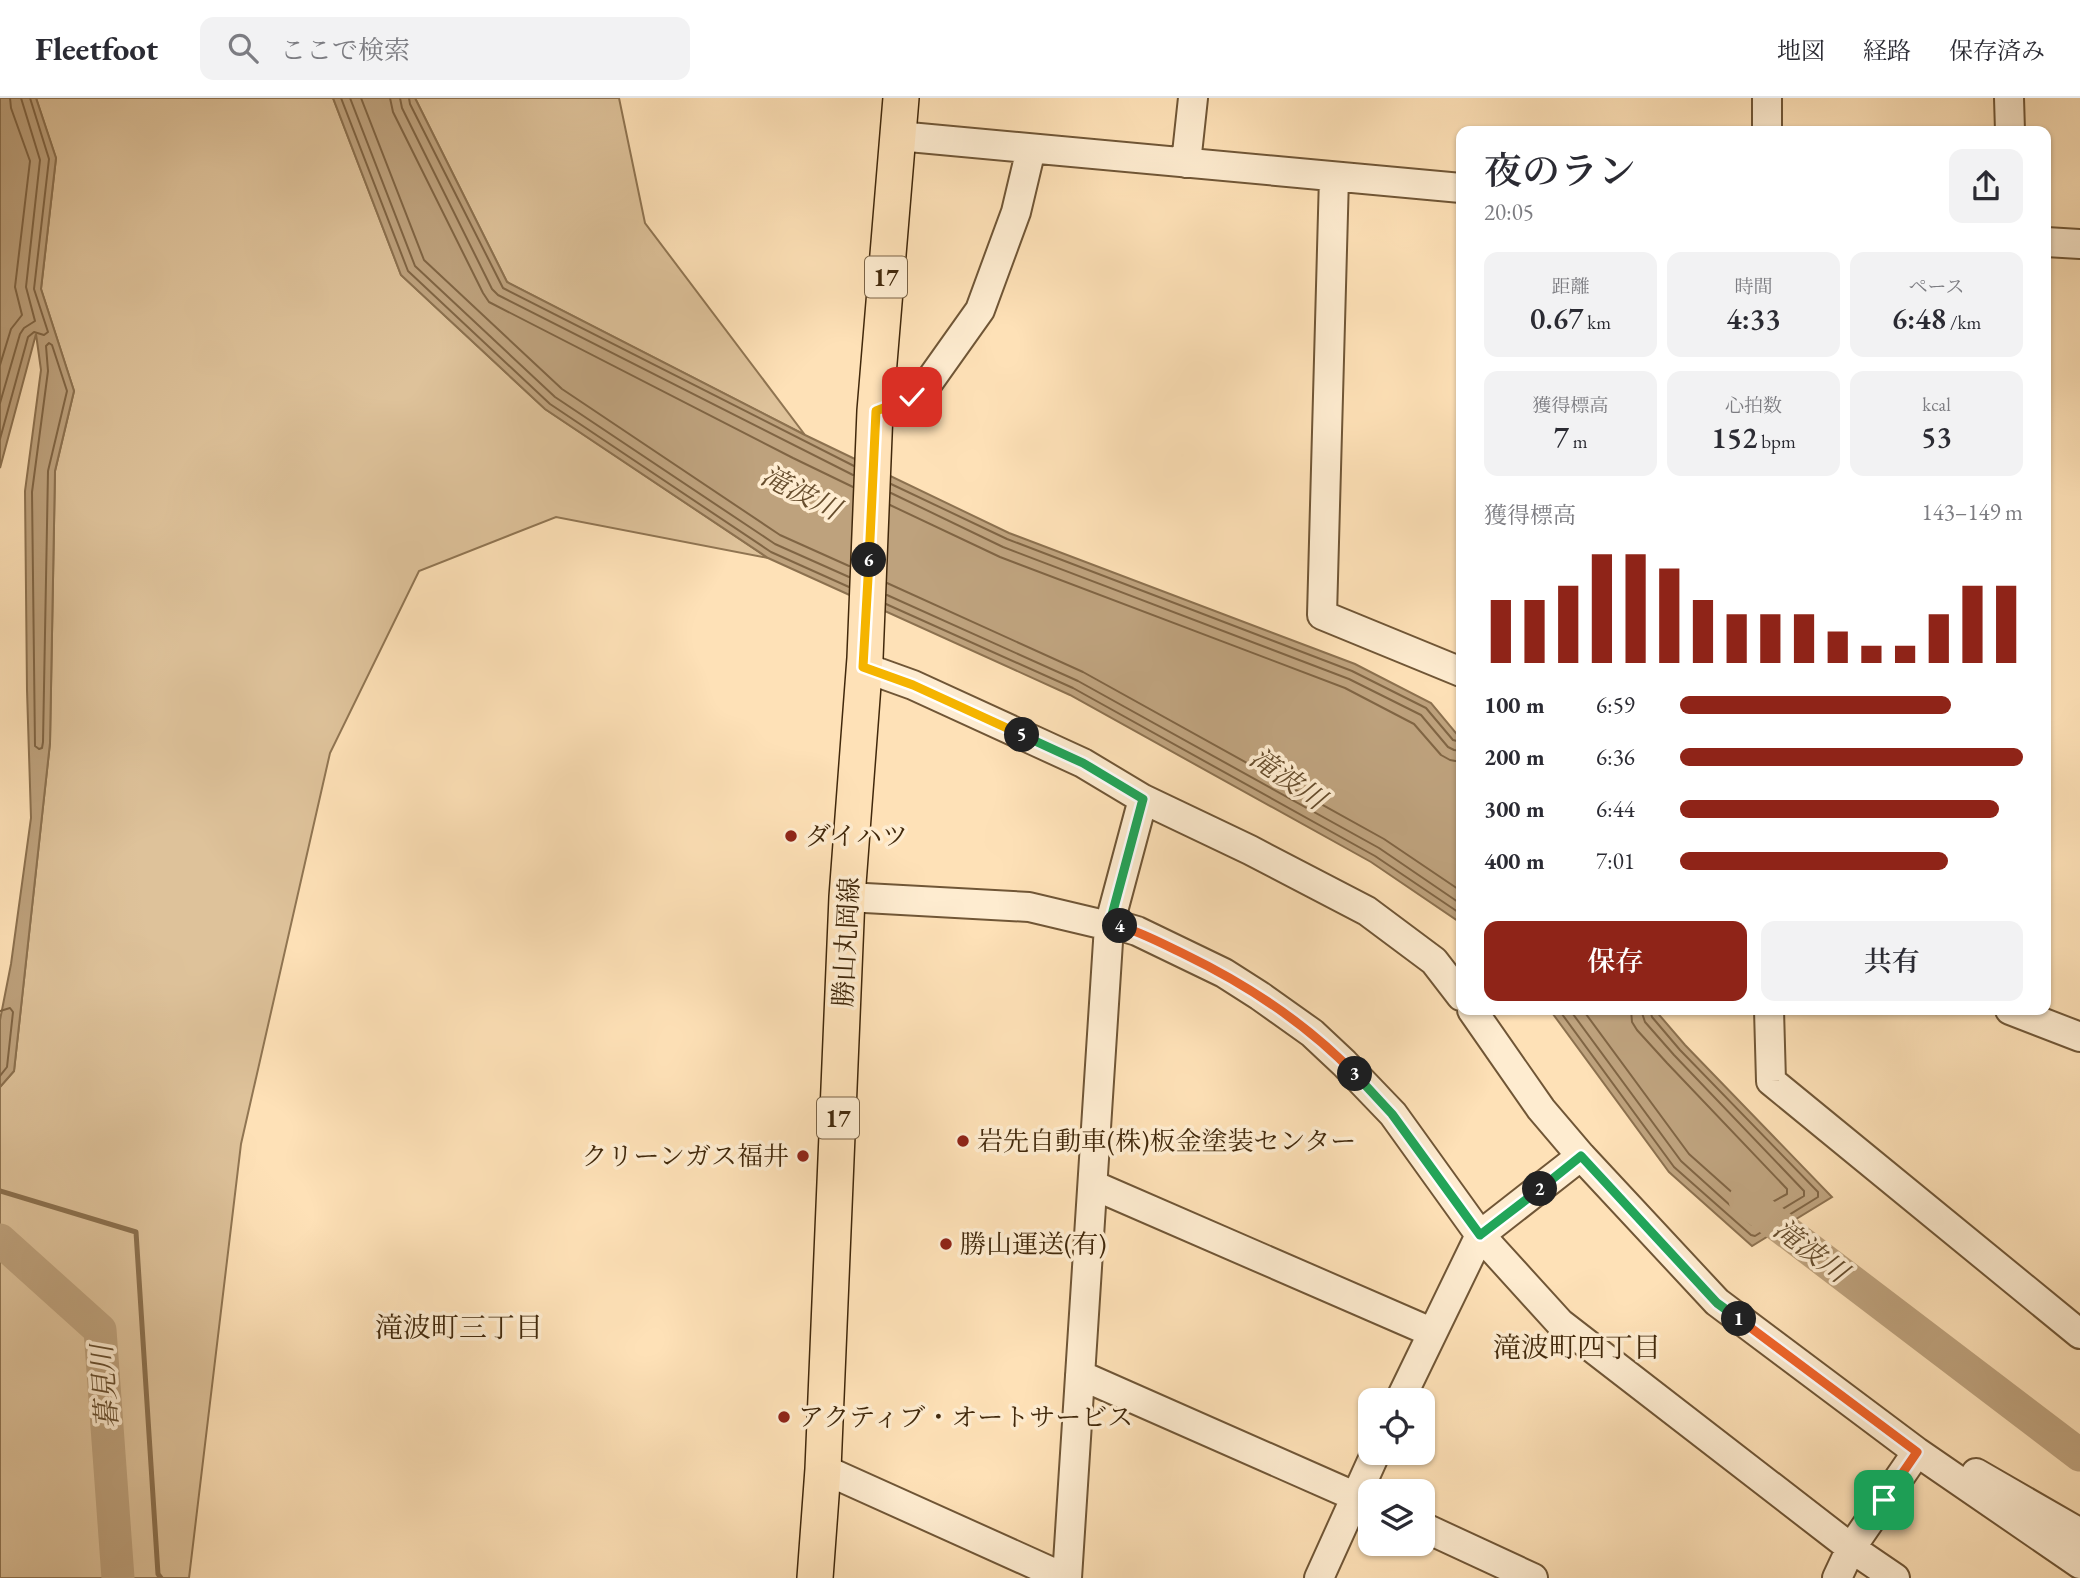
<!DOCTYPE html>
<html lang="ja">
<head>
<meta charset="utf-8">
<style>
	:root { --surface:#fff; --page:#f2f2f3; --text:#2b2b33; --muted:#7c7c81; --line:#e1e1e2; --accent:#8f2418 }
	body { margin:0; font-family:"EB Garamond","Noto Serif JP",serif; background:var(--page); color:var(--text); height:100vh; display:flex; flex-direction:column; font-size:26px; white-space:nowrap }
	* { box-sizing:border-box; margin:0 }
	p { font-size:23px; color:var(--muted) }
	.icon { flex:none; width:38px; height:38px; fill:none; stroke:currentColor; stroke-width:2; stroke-linecap:round; stroke-linejoin:round }
	.map { position:relative; flex:1; overflow:hidden }
	.drawer { position:absolute; left:1456px; top:28px; width:595px; height:889px; display:flex; flex-direction:column; background:var(--surface); border-radius:14px; box-shadow:0 2px 5px #0004 }
	.drawer>* { flex:none }
	.controls { position:absolute; left:1358px; top:1290px; display:grid; gap:14px }
	.controls a { display:grid; place-items:center; width:77px; height:77px; border-radius:14px; background:var(--surface); box-shadow:0 2px 5px #0004; font-size:35px }
	.pin { position:absolute; display:grid; place-items:center; width:60px; height:60px; color:#fff; margin:-30px; border-radius:14px; box-shadow:0 4px 10px #0006 }
	.km { position:absolute; width:35px; height:35px; margin:-18px; border-radius:50%; background:#222; color:#fff; font-size:19px; line-height:35px; text-align:center }
	.round { display:grid; place-items:center; flex:none; width:74px; height:74px; border-radius:14px; background:var(--page) }
	.head { display:flex; align-items:center; justify-content:space-between; height:119px; padding:0 28px }
	h1 { font-size:38px; font-weight:600; line-height:52px }
	.stats { display:grid; grid-template-columns:repeat(3,1fr); gap:10px; height:119px; padding:7px 28px }
	.stats div { display:grid; align-content:center; border-radius:14px; background:var(--page); text-align:center }
	.stats b { font-size:30px; font-weight:600 }
	.stats small { font-size:19px; font-weight:400 }
	.stats p { font-size:19px }
	.chart { height:196px; padding:14px 28px }
	.chart p { display:flex; justify-content:space-between }
	.chart svg { width:100%; height:126px; margin-top:7px; stroke:var(--accent); stroke-width:6 }
	.button { display:flex; gap:14px; margin-top:auto; padding:14px 28px }
	.button a { flex:1; height:80px; border-radius:14px; background:var(--accent); color:#fff; font-size:28px; font-weight:600; line-height:80px; text-align:center }
	.button a+a { background:var(--page); color:var(--text) }
	ul { padding:0 28px; list-style:none; font-size:23px }
	li { display:grid; grid-template-columns:112px 84px 1fr; align-items:center; height:52px }
	li i { height:18px; border-radius:9px; background:var(--accent) }
	header { display:flex; align-items:center; gap:42px; box-sizing:border-box; height:98px; padding:0 35px; background:var(--surface); border-bottom:2px solid var(--line) }
	header strong { font-size:33px }
	nav { display:flex; gap:38px; margin-inline-start:auto; font-size:24px }
	.search { width:490px; height:63px; background:var(--page); display:flex; align-items:center; gap:18px; box-sizing:border-box; padding:0 24px; border-radius:14px; color:var(--muted); font-size:26px }
	.map>svg:first-child { display:block }
</style>
</head>
<body>
<header>
<strong>Fleetfoot</strong>
<div class="search"><svg class="icon" aria-label="search" viewBox="0 0 24 24"><circle cx="10" cy="10" r="6"/><path d="M15 15l6 6"/></svg>ここで検索</div>
<nav><a>地図</a><a>経路</a><a>保存済み</a></nav>
</header>
<div class="map">
<svg width="2080" height="1480" viewBox="0 0 2080 1480">
	<rect width="100%" height="100%" fill="#fee1b7"/>
	<filter id="stains"><feTurbulence type="fractalNoise" baseFrequency=".00286" numOctaves="4"/><feColorMatrix values="0 0 0 0 .2 0 0 0 0 .09 0 0 0 0 .02 0 0 0 .5 -.17"/></filter>
	<radialGradient id="worn" r=".72"><stop offset=".6" stop-color="#630" stop-opacity="0"/><stop offset="1" stop-color="#630" stop-opacity=".3"/></radialGradient>
	<path fill="#dec29a" stroke="#907552" stroke-width="2" d="M36 0H333L401 177 545 311 768 460 556 419 419 473 330 655 241 1046 189 1480H0V989L14 973 50 645 55 373 74 293 41 191 56 60Z
		M415 0H619L645 125 805 337 507 184Z"/>
	<path fill="#bea27d" stroke="#8c714f" stroke-width="2" d="M0 0H36L56 60 41 191 74 293 55 373 50 645 14 973 0 989V922L11 866 31 720 27 592 25 393 41 272 36 236 0 370Z
		M333 0H415L507 184 805 337 1009 435 1355 566 1431 605 1461 641V825L1371 764 1070 597 768 460 545 311 401 177Z
		M1550 912H1655L1685 947 1832 1099 1752 1148 1669 1074Z"/>
	<g fill="none" stroke-linecap="round" stroke-linejoin="round">
		<path stroke="#806544" stroke-width="2" d="M341 0 408 173 550 306 771 454 849 489
			M350 0 415 168 555 299 775 446 849 479
			M361 0 424 162 562 291 780 437 849 468
			M390 0 393 14 483 195 489 204 793 360 853 389
			M400 0 402 10 492 191 498 197 853 377
			M409 0 410 6 503 190 854 368
			M49 245 52 247 67 293 48 373 43 644 42 650 39 651 35 648 32 394 48 273 46 248Z
			M0 267 11 231 22 217 15 189 30 63 11 10 10 0
			M0 305 20 236 24 230 35 223 26 189 40 62 21 0
			M0 341 28 239 34 234 44 237 48 234 34 191 49 61 30 0
			M891 386 1007 441 1352 573 1426 610 1453 642 1461 644
			M891 395 1003 449 1349 581 1421 617 1448 649 1454 652 1461 653
			M890 407 1000 459 1345 590 1414 626 1441 657 1450 662 1461 664
			M887 485 1083 574 1384 741 1461 793
			M887 497 1078 583 1379 750 1461 806
			M886 506 1073 590 1375 758 1461 816
			M1559 912 1674 1069 1751 1137 1755 1138 1818 1099V1094L1680 952 1652 919 1650 912
			M1570 912 1681 1063 1752 1127H1756L1804 1098V1093L1674 957 1645 924 1641 912
			M1583 912 1689 1056 1754 1114 1787 1096V1091L1667 965 1637 932 1632 924 1631 912
			M0 913 10 910 13 914 7 969 0 978"/>
		<path stroke="#8c714f" stroke-width="5" d="M0 1093 136 1134 158 1476 161 1480"/>
		<path stroke="#bea27d" stroke-width="33" d="M1745 1102 2080 1357
			M0 1142 100 1232 118 1480"/>
		<g stroke="#705636" stroke-width="32">
			<path id="minor" d="M1767 0V33
				M2009 0 2010 33
				M898 38 1461 90
				M1186 65 1193 0
				M1334 79 1322 517 1461 574
				M2046 144 2080 146
				M875 313 912 299 926 288 980 212 1016 114 1031 51
				M863 569 913 587 1083 665 1143 701 1250 752 1367 813 1434 863 1461 898
				M847 799 1029 809 1109 828H1120L1137 833 1224 875 1260 898 1312 935 1344 965 1393 1016 1480 1137 1560 1225 1851 1450 1895 1480
				M1472 912 1541 1011 1581 1058 1717 1204 1917 1354 2080 1466
				M1769 912 1771 983 2080 1236
				M2010 912 2080 939
				M1093 1087 1431 1234
				M1080 1277 1370 1405
				M1400 1302 1480 1137 1581 1058
				M823 1371 1065 1480
				M1976 1375 2080 1435
				M1423 1429 1533 1480
				M1067 1480 1109 828 1143 701
				M1319 1480 1376 1354
				M1837 1480 1851 1450 1917 1354"/>
		</g>
		<g stroke="#41280b" stroke-width="38">
			<path id="major" d="M815 1480 823 1371 847 799 865 560 875 313 901 0"/>
		</g>
		<use href="#minor" stroke="#feecd0" stroke-width="28"/>
		<use href="#major" stroke="#fee1b7" stroke-width="35"/>
	</g>
	<g fill="none" stroke-linecap="round" stroke-linejoin="round">
		<g stroke="#fff" stroke-width="14">
			<path id="split-1" d="M1739 1221 1917 1354 1884 1402"/>
		</g>
		<g stroke="#fff" stroke-width="14">
			<path id="split-2" d="M1540 1091 1581 1058 1717 1205 1739 1221"/>
		</g>
		<g stroke="#fff" stroke-width="14">
			<path id="split-3" d="M1355 976 1392 1016 1480 1137 1540 1091"/>
		</g>
		<g stroke="#fff" stroke-width="14">
			<path id="split-4" d="M1120 828C1143 835 1163 846 1184 856 1248 887 1306 925 1355 976"/>
		</g>
		<g stroke="#fff" stroke-width="14">
			<path id="split-5" d="M1022 637 1083 665 1143 701 1109 828H1120"/>
		</g>
		<g stroke="#fff" stroke-width="14">
			<path id="split-6" d="M869 462 863 569 913 587 1022 637"/>
		</g>
		<g stroke="#fff" stroke-width="14">
			<path id="split-7" d="M869 462 876 313 912 299"/>
		</g>
		<use href="#split-1" stroke="#f0652b" stroke-width="9"/>
		<use href="#split-2" stroke="#22a559" stroke-width="9"/>
		<use href="#split-3" stroke="#22a559" stroke-width="9"/>
		<use href="#split-4" stroke="#f0652b" stroke-width="9"/>
		<use href="#split-5" stroke="#22a559" stroke-width="9"/>
		<use href="#split-6" stroke="#f5b400" stroke-width="9"/>
		<use href="#split-7" stroke="#f5b400" stroke-width="9"/>
	</g>
	<g fill="#8f2418" stroke="#feecd0" stroke-width="2.5">
		<circle cx="791" cy="738" r="7"/>
		<circle cx="963" cy="1043" r="7"/>
		<circle cx="803" cy="1058" r="7"/>
		<circle cx="946" cy="1146" r="7"/>
		<circle cx="784" cy="1319" r="7"/>
	</g>
	<g text-anchor="middle" dominant-baseline="central" stroke-width="7" stroke-linejoin="round" paint-order="stroke">
		<g fill="#feecd0" stroke="#7a6346" stroke-width="2">
			<rect x="865" y="158.5" width="42" height="41" rx="5"/>
			<rect x="817" y="999.5" width="42" height="41" rx="5"/>
		</g>
		<g font-size="24" font-weight="bold" fill="#41280b">
			<text x="886" y="179">17</text>
			<text x="838" y="1020">17</text>
		</g>
		<g font-size="26" fill="#41280b" stroke="#feecd0" text-anchor="start">
			<text x="805" y="738">ダイハツ</text>
			<text x="977" y="1043">岩先自動車(株)板金塗装センター</text>
			<text x="789" y="1058" text-anchor="end">クリーンガス福井</text>
			<text x="960" y="1146">勝山運送(有)</text>
			<text x="798" y="1319">アクティブ・オートサービス</text>
		</g>
		<g font-size="26" fill="#41280b" stroke="#feecd0">
			<text transform="translate(846 844) rotate(-87)">勝山丸岡線</text>
		</g>
		<g font-size="28" font-style="italic" fill="#664d2d" stroke="#feecd0">
			<text transform="translate(801 394) rotate(27)">滝波川</text>
			<text transform="translate(1288 680) rotate(35)">滝波川</text>
			<text transform="translate(1811 1152) rotate(37)">滝波川</text>
			<text transform="translate(104 1289) rotate(-94)">暮見川</text>
		</g>
		<g font-size="28" fill="#41280b" stroke="#feecd0">
			<text x="459" y="1229">滝波町三丁目</text>
			<text x="1577" y="1249">滝波町四丁目</text>
		</g>
	</g>
	<rect width="100%" height="100%" filter="url(#stains)"/>
	<rect width="100%" height="100%" fill="url(#worn)"/>
</svg>
<div class="controls">
<a><svg class="icon" aria-label="locate" viewBox="0 0 24 24"><circle cx="12" cy="12" r="6"/><path d="M12 2v4M12 18v4M2 12h4M18 12h4"/></svg></a>
<a><svg class="icon" aria-label="layers" viewBox="0 0 24 24"><path d="M12 4l9 5-9 5-9-5zM3 14l9 5 9-5"/></svg></a>
</div>
<div class="pin" style="left:1884px;top:1402px;background:#1e9e55"><svg class="icon" aria-label="arrive" viewBox="0 0 24 24"><path d="M6 21V4h12l-3 4 3 4H6"/></svg></div>
<div class="pin" style="left:912px;top:299px;background:#d93025"><svg class="icon" aria-label="check" viewBox="0 0 24 24"><path d="M5 12l5 5 9-10"/></svg></div>
<b class="km" style="left:1739px;top:1221px">1</b>
<b class="km" style="left:1540px;top:1091px">2</b>
<b class="km" style="left:1355px;top:976px">3</b>
<b class="km" style="left:1120px;top:828px">4</b>
<b class="km" style="left:1022px;top:637px">5</b>
<b class="km" style="left:869px;top:462px">6</b>
<section class="drawer">
<div class="head"><div><h1>夜のラン</h1><p>20:05</p></div><a class="round"><svg class="icon" aria-label="share" viewBox="0 0 24 24"><path d="M12 15V3M7 8l5-5 5 5M5 13v7h14v-7"/></svg></a></div>
<div class="stats">
<div><p>距離</p><b>0.67<small> km</small></b></div>
<div><p>時間</p><b>4:33</b></div>
<div><p>ペース</p><b>6:48<small> /km</small></b></div>
</div>
<div class="stats">
<div><p>獲得標高</p><b>7<small> m</small></b></div>
<div><p>心拍数</p><b>152<small> bpm</small></b></div>
<div><p>kcal</p><b>53</b></div>
</div>
<div class="chart"><p><span>獲得標高</span>143–149 m</p>
<svg viewBox="0 0 160 44" preserveAspectRatio="none"><path d="M5 44V22M15 44V22M25 44V17M35 44V6M45 44V6M55 44V11M65 44V22M75 44V27M85 44V27M95 44V27M105 44V33M115 44V38M125 44V38M135 44V27M145 44V17M155 44V17"/></svg>
</div>
<ul>
<li><b>100 m</b>6:59<i style="width:79%"></i></li>
<li><b>200 m</b>6:36<i style="width:100%"></i></li>
<li><b>300 m</b>6:44<i style="width:93%"></i></li>
<li><b>400 m</b>7:01<i style="width:78%"></i></li>
</ul>
<div class="button"><a>保存</a><a>共有</a></div>
</section>
</div>
</body>
</html>
